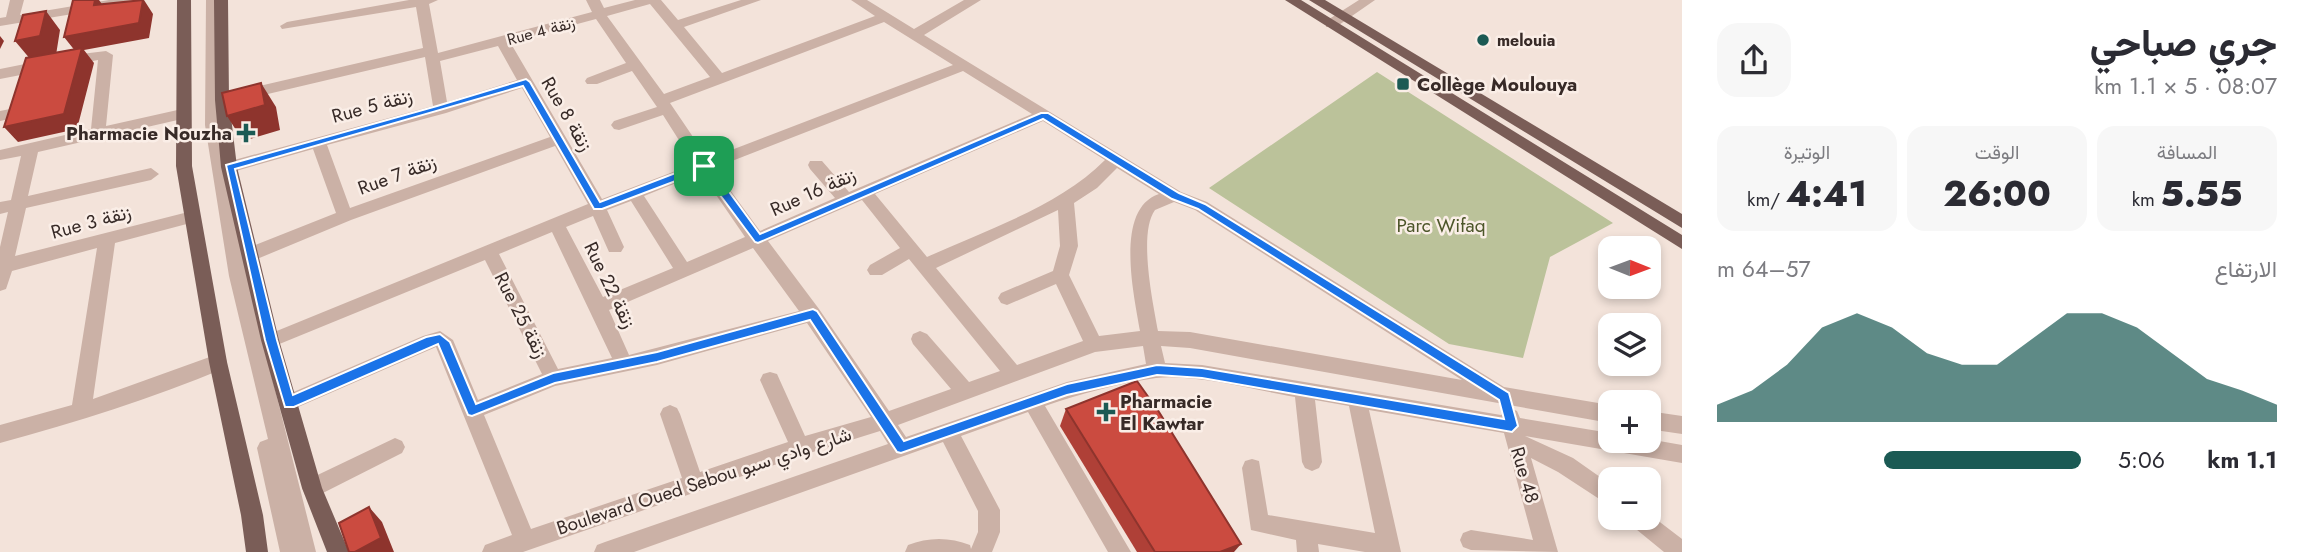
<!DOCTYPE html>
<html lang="ar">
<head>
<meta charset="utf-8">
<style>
	:root { --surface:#fff; --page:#f7f7f7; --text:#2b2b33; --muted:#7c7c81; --accent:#1b5a54 }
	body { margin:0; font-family:Jost,Vazirmatn,sans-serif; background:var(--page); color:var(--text); direction:rtl; height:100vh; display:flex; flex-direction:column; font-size:26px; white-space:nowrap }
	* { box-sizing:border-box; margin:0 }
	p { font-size:23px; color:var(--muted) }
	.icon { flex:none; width:38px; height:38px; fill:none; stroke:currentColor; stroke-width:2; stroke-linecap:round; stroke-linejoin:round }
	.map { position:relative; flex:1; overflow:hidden; direction:ltr }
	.drawer { display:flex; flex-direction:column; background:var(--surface); width:630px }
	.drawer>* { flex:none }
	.needle { width:46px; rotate:91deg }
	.tools { position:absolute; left:1598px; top:236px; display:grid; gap:14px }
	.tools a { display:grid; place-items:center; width:63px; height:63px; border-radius:14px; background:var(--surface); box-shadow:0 4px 10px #0003; font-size:35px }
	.pin { position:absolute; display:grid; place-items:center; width:60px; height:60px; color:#fff; margin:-30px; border-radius:14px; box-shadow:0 4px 10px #0006 }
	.round { display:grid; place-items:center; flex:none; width:74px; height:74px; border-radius:21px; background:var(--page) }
	.summary { display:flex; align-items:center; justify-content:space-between; height:119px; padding:0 35px }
	h1 { font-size:38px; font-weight:800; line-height:52px }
	.stats { display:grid; grid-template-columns:repeat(3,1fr); gap:10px; height:119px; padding:7px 35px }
	.stats div { display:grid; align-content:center; border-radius:18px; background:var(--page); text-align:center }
	.stats b { font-size:35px; font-weight:800 }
	.stats small { font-size:19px; font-weight:400 }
	.stats p { font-size:19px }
	.chart { height:196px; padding:14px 35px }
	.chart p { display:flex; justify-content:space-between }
	.chart svg { width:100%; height:126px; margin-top:7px; fill:var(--accent); opacity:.7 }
	ul { padding:0 35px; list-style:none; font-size:23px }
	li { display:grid; grid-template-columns:112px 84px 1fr; align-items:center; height:52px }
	li i { height:18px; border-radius:9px; background:var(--accent) }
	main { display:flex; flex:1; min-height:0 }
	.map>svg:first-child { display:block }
</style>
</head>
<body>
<main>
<section class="drawer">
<div class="summary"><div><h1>جري صباحي</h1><p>08:07 · 5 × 1.1 km</p></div><a class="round"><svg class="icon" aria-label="share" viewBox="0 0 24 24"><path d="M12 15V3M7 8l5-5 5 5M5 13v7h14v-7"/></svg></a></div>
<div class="stats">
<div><p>المسافة</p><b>5.55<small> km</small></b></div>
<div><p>الوقت</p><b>26:00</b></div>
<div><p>الوتيرة</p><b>4:41<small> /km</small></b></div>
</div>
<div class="chart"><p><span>الارتفاع</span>57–64 m</p>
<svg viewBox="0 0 160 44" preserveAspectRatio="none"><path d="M0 44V38L10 33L20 24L30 11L40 6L50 11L60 20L70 24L80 24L90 15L100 6L110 6L120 11L130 20L140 29L150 33L160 38V44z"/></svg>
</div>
<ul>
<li><b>1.1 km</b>5:06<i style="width:54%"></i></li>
</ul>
</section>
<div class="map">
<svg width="1682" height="552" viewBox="0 0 1682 552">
	<rect width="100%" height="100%" fill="#f3e3da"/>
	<path fill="#bbc29a" d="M1377 72 1613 223 1550 257 1523 358 1449 344 1209 188Z"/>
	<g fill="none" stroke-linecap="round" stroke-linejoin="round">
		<path fill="#cbb1a6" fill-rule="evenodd" d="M10 0H24L20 15 109 0H140L133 4 0 26V18L6 17Z
			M206 0H220L221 125 227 162 433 106 425 57 242 100 237 98 235 95 237 92 242 90 423 48 416 7 282 29 280 26 287 22 409 0H438L429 4 438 53 592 12 586 0H600L604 8 635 0H661L678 20 741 0H761L684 27 722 73 875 16 851 0H867L914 29 964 0H981L924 35 1181 192 1207 202 1504 387 1610 405V423L1190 348 1161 346 1165 363 1202 365 1501 415 1510 408 1517 411 1520 418 1610 433V441L1648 439 1682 445V463L1525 436 1573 458 1610 484V506L1558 472 1531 458 1558 552 1471 550 1463 547 1460 540 1463 533 1471 530 1533 540 1504 433 1369 410 1401 552H1365L1318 544 1319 552H1297L1296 540 1251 530 1242 468 1245 461 1252 459 1259 461 1268 515 1375 533 1349 406 1315 400 1322 462 1319 468 1312 471 1305 468 1302 462 1295 397C1255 390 1195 374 1156 378 1119 383 1080 394 1045 406L1131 552H1108L1028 412 961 436 1000 510V532L992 552H905L908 545C928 537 950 537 970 545L971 549 978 532V511L943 442 634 552H594L597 545 605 542 888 444 880 431 800 456 523 552H482L485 545 512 535 436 347 289 411 282 409 279 403 282 397 423 336 440 331 453 340 478 400 542 374 485 260 277 345 264 346 316 552H280L257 448 260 442 268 439 229 276 205 125ZM650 4 710 77 664 94 607 16ZM596 19 626 63 587 78 585 81 587 84H597L632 71 657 107 614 121 611 125 614 129 619 130 663 115 694 164 602 199 510 42ZM884 22 953 65 708 159 670 103ZM498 46 517 80 447 102 440 61ZM963 71 1032 114 849 192 822 161H810L808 165 810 169 835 198 760 231 714 168ZM522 88 550 137 350 208 327 145 446 113ZM1043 121 1105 160C1058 207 988 229 927 257L875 194ZM555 146 588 204 262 337 243 255 251 261 257 259 351 220ZM313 149 336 213 245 249 243 253 229 173ZM1117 168 1159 194C1114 209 1134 295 1140 331L1099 336 1069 275 1078 246 1074 203 1097 188ZM701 173 745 237 687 262 644 196ZM862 200 900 248 870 265 867 270 870 275H882L909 259 1000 371 969 382 927 334 920 331 913 334 911 339 913 344 951 389 889 411 819 309 768 241ZM631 201 673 268 603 297 566 227 593 216 609 252H621L624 247 607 210ZM1174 202 1195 210 1462 380 1190 332 1158 331C1153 303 1138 233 1155 210ZM1058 210 1060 246 1053 271 1001 293 998 298 1001 303 1007 305 1056 284 1083 341 1017 365 936 268ZM552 232 612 358 558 369 499 254ZM753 248 799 311 629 355 609 310ZM807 323 871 417 805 436 777 374 770 372 763 374 760 380 788 442 700 472 680 414 677 408 670 405 663 408 660 414 682 478 531 529 484 415 555 386 657 365ZM1143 346 1146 364 1067 382 906 437 898 425 1095 352Z
			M1359 0H1375L1336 27H1326V21Z
			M106 51 113 55 106 126 182 109 190 114 182 119 38 152 28 196 151 168 159 174 151 180 26 208 15 256 192 211 198 213 200 217 198 221 115 243 93 399 218 354 225 356 227 362 225 368C151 399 77 422 0 443V425L72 405 97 248 12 271 6 289 0 291V247L8 212 0 214V202L11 200 21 156 0 160V150L91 129 98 60 0 79V69L65 56Z
			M15 108 20 109 23 113 20 117 0 121V111Z
			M1648 411 1682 416V434L1648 429Z
			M395 438 402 441 405 447 402 453 319 495 312 498 305 495 302 488 305 481Z
			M1648 513 1682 539V552H1664L1631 525 1627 518H1648Z"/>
		<path fill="#7a5d57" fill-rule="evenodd" d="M177 0H191L192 166 227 362 263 515 268 552H246L241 515 209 362 176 166Z
			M214 0H228L229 100 237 167 279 340 322 488 349 552H327L302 488 261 340 221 167 215 100Z
			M1285 0H1301L1682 235V249Z
			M1309 0H1325L1682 214V228Z"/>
	</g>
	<path fill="#af4037" d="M1066 409 1234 552H1137L1060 426Z"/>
	<path fill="#8e342d" d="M95 0H99L107 11 94 5Z
		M144 0 153 14 149 38 84 50 94 63 77 129 18 142 4 127 76 52 64 37Z
		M46 11 60 30 56 55 31 60 15 41Z
		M0 36 4 41 0 49Z
		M261 83 276 107 280 130 243 141 227 116Z
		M369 507 382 522 394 552H355Z
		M1241 544 1234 552H1220Z"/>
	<path fill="#cb4b40" stroke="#8e342d" stroke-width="2" d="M73 0H95L94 5 143 0 139 23 64 37Z
		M46 11 40 36 15 41 23 15Z
		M82 48 64 114 4 127 26 58Z
		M261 83 265 105 227 116 222 93Z
		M1137 381 1159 412 1241 544 1220 552H1155L1066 409Z
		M369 507 381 538 355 552H349L339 523Z"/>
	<path fill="#1a73e8" stroke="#fff" stroke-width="2" fill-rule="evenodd" d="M526 79 530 82 600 202 704 162 708 163 760 234 1041 113H1048L1179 193 1205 204 1509 393 1518 426 1512 432 1202 378 1157 375 1067 395 901 453 897 452 810 320 657 362 555 383 472 416 468 415 438 344 294 407H285L265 340 226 165 437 106ZM523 86 594 209H602L702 171 755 242 758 243 1043 119 1172 199 1198 209 1499 400 1504 419 1202 368 1157 365 1067 384 904 441 817 311 813 309 657 352 553 373 476 404 450 342 440 334 426 337 293 395 277 340 235 169Z"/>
	<g fill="#1b5a54" stroke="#faeee7" stroke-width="2.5">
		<circle cx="1483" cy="40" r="7"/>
		<rect x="1396" y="77" width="14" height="14" rx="3.5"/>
		<path d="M242.5 122.5h7v7h7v7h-7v7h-7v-7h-7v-7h7z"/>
		<path d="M1102.5 401.5h7v7h7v7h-7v7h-7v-7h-7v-7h7z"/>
	</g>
	<g text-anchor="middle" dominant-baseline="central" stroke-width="5" stroke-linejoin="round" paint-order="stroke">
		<g font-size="16" fill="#372a27" stroke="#faeee7">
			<text transform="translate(541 31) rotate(-15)">Rue 4 زنقة</text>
		</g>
		<g font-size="16" font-weight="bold" fill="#372a27" stroke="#faeee7" text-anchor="start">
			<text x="1497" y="40">melouia</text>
		</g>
		<g font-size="19" font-weight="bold" fill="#372a27" stroke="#faeee7" text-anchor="start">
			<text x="1417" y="84">Collège Moulouya</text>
			<text x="232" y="133" text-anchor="end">Pharmacie Nouzha</text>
			<text x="1120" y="401">Pharmacie<tspan x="1120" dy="22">El Kawtar</tspan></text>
		</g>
		<g font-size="19" fill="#372a27" stroke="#faeee7">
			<text transform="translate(372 106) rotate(-15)">Rue 5 زنقة</text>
			<text transform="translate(567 114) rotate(60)">Rue 8 زنقة</text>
			<text transform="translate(397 175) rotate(-20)">Rue 7 زنقة</text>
			<text transform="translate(813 192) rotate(-24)">Rue 16 زنقة</text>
			<text transform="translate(91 222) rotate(-15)">Rue 3 زنقة</text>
			<text transform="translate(610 285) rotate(64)">Rue 22 زنقة</text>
			<text transform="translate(521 315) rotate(63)">Rue 25 زنقة</text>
			<text transform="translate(1525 475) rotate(74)">Rue 48</text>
			<text transform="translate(704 481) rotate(-18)">Boulevard Oued Sebou شارع وادي سبو</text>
		</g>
		<g font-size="19" fill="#4d562a" stroke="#faeee7">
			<text x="1441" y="225">Parc Wifaq</text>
		</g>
	</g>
</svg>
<div class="tools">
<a><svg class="needle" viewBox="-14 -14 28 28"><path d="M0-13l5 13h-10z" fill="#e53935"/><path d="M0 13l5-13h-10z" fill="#7c7c81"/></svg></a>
<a><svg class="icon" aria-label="layers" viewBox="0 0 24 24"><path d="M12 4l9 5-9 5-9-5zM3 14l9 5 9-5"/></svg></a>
<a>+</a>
<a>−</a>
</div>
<div class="pin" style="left:704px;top:166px;background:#1e9e55"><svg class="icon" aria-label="arrive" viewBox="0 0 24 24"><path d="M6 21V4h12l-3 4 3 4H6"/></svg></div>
</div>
</main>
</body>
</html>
